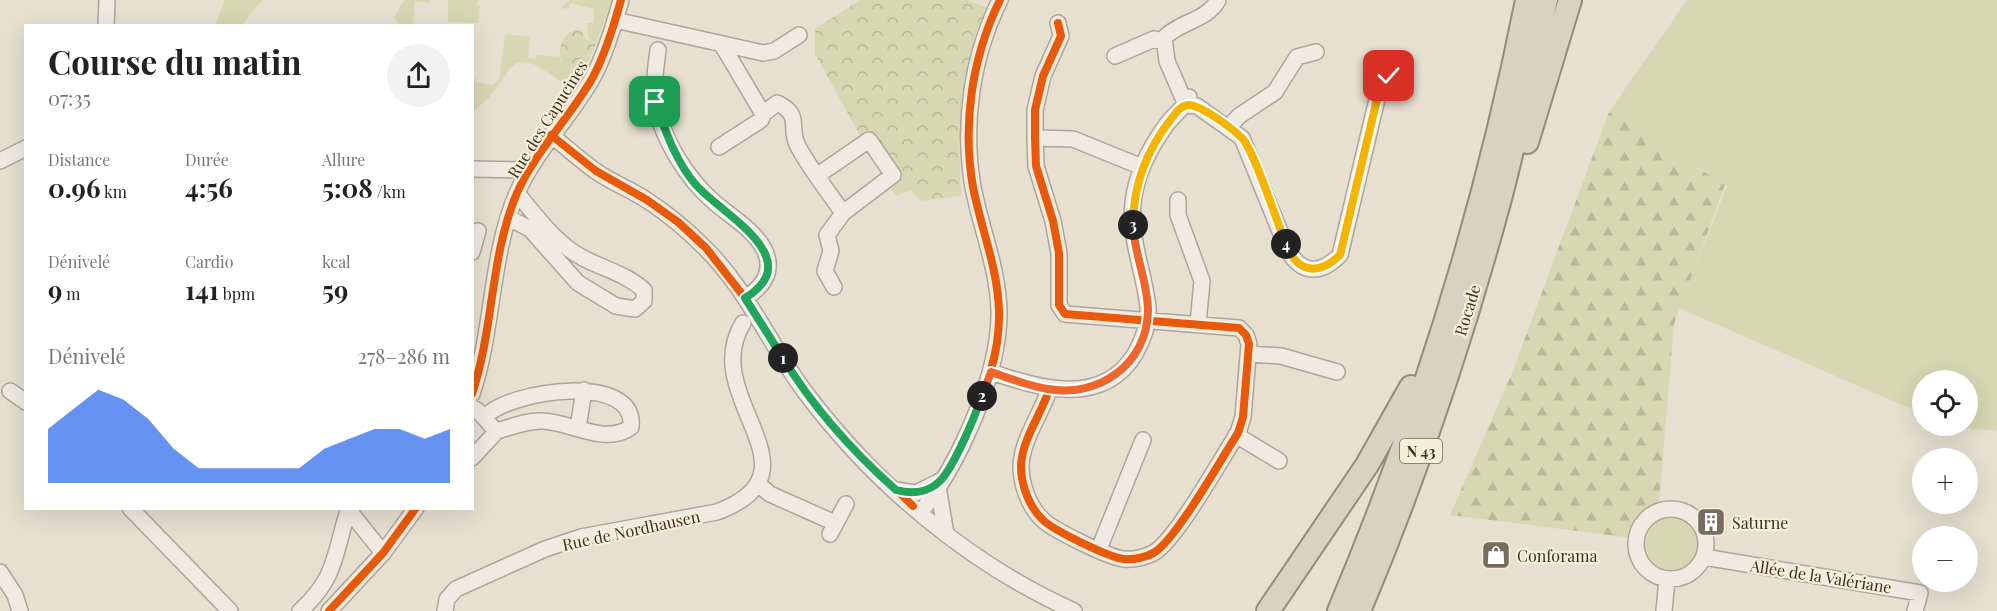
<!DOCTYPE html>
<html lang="fr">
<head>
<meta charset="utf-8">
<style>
	:root { --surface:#fff; --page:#f2f2f2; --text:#222; --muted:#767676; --accent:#2563eb }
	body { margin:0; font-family:"Playfair Display",serif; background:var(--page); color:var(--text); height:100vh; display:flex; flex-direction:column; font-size:22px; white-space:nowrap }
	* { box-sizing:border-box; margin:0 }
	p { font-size:20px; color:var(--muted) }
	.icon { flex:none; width:33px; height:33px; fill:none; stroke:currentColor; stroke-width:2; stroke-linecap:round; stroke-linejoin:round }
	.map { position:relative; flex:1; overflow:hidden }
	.side { position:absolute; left:24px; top:24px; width:450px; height:486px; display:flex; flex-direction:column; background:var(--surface); border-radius:0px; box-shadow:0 6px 24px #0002 }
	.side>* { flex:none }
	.fabs { position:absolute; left:1912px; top:370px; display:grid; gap:12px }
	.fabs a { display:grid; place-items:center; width:66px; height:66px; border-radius:50%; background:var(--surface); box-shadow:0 6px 24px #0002; font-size:30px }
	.pin { position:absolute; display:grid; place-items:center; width:51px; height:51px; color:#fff; margin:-26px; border-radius:12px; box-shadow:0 3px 9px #0006 }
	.km { position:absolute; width:30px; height:30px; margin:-15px; border-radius:50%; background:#222; color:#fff; font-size:16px; line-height:30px; text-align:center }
	.round { display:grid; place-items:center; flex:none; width:63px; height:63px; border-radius:32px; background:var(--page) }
	.headline { display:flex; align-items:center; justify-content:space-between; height:102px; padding:0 24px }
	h1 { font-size:33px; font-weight:700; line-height:45px }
	.figures { display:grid; grid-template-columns:repeat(3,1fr); gap:9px; height:102px; padding:6px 24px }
	.figures div { display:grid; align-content:center }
	.figures b { font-size:26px; font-weight:700 }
	.figures small { font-size:16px; font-weight:400 }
	.figures p { font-size:16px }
	.chart { height:168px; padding:12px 24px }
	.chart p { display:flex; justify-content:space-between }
	.chart svg { width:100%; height:108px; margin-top:6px; fill:var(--accent); opacity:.7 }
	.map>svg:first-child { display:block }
</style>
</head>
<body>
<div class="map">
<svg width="1997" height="611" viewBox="0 0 1997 611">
	<defs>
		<pattern id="forest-firs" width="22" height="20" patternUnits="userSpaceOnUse" patternTransform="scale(1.5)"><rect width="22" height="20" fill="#d6d7b3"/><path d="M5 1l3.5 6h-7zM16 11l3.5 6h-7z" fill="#b9b99a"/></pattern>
		<pattern id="park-crowns" width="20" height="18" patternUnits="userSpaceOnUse" patternTransform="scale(1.5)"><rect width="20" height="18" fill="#d6d7b3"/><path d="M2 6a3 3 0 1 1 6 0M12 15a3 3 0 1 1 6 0" fill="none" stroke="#b9b99a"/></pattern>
	</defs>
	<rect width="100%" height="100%" fill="#e7e0d1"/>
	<path fill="#d6d7b3" d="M225 0H262L242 25H215Z
		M404 0H430L429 3 415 1 413 25H400L394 17Z
		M448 0H478L477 5H480L478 23 448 22Z
		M570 0H612L596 44 588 38 587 23H593L594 9 570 3 569 9 561 8Z
		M1687 0H1997V430L1957 429 1949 426H1968V381H1923V414L1679 308 1727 186 1609 112Z
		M505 34 530 37 528 58 536 59 537 55 561 57 560 61 570 69 587 63 571 90C498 30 521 79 473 111L472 78H476L475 82 492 85 499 80Z
		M1641 543a30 30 0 1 1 60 0a30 30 0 1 1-60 0Z"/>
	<path fill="url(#forest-firs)" d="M1609 112 1725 185 1674 324 1659 503 1640 516 1632 538 1450 515 1512 373Z"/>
	<path fill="url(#park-crowns)" d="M860 0H967L989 8 972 65 959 145 961 196 921 201 910 190 897 196 891 189 902 178 873 133 862 139 815 54V29Z
		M577 30 583 31V37L596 44 587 63 570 69C553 63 559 32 577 30Z"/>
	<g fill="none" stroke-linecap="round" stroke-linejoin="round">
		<g stroke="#ada599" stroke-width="18">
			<path id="minor" d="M1218 0C1207 21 1180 21 1164 38L1167 61 1186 105 1197 106 1242 138 1288 251C1303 275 1321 274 1340 255L1378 95 1389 76
				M615 20 763 53 774 51 799 35
				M106 26 107 0
				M722 45 763 114 777 103C801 114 790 126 796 142 804 161 830 194 843 213
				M658 50C656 66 653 83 655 100 660 136 687 179 714 202 730 216 754 230 764 249 775 271 763 287 745 298
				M1115 56 1154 39 1164 42
				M1228 128 1239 116 1275 92 1297 57 1316 52
				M551 135C566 147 581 161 597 172 613 183 632 190 648 201 668 214 687 230 704 247 747 289 770 345 805 392 874 484 969 564 1074 611
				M1035 138 1073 139 1142 167
				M719 147 761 120 763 114
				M0 161 26 148
				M472 169 529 170
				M818 175 869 140 893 175 843 213 827 235 831 251 825 271 834 287
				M1178 200V215L1202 281 1198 324
				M509 218 530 229 578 283 616 306 635 309 644 301V290C626 274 604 269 583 258 556 244 536 216 517 193
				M472 252 478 231
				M1249 354 1281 356 1337 372
				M991 372C1039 388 1102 408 1135 354 1143 340 1149 323 1148 307 1144 271 1129 239 1133 203 1136 175 1150 147 1167 124 1174 114 1185 108 1189 97
				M1049 390C1041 415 1022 439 1021 466 1021 485 1029 507 1043 520 1053 530 1110 558 1124 559 1134 560 1147 557 1155 552 1177 538 1221 459 1238 433L1243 417 1249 344 1246 335 1239 328 1065 314 1059 305V253L1053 221 1036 166 1035 138V110L1043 76 1061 36 1058 23
				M10 391 26 402
				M472 394C494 328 490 256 517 193 536 150 570 118 593 77 605 55 614 25 621 0
				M472 407C487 416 485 422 497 431 511 427 528 420 543 421 571 422 606 446 631 427 637 372 511 390 486 416
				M578 428 584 390
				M1236 435 1279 461
				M472 458 497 431
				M758 484 770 494 835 523
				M938 487 946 534
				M896 490 916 493 942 480
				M130 508 230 611
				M347 508 383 553
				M1636 544a35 35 0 1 1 70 0a35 35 0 1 1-70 0Z
				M920 513C959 464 1000 374 999 311 998 268 981 229 973 187 962 124 972 57 1000 0
				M830 534 846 504
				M1099 549 1143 440
				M1704 557 1920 593 1915 611
				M0 572 15 595 20 611
				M300 611C338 577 334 552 349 508
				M329 611 383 553 416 508
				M445 611 447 599 456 589 545 549 581 537 717 512C827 471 697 398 743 323
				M1664 611 1667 579"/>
		</g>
		<g stroke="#928b80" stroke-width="26">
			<path id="highway" d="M1527 142 1570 0
				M1268 611 1367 465 1411 387
				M1339 611C1422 415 1486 209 1527 0
				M1359 611C1416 476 1463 336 1501 195 1518 130 1531 65 1546 0"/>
		</g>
		<use href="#minor" stroke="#efebe3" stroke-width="15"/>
		<use href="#highway" stroke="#dad1c2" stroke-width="22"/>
		<g stroke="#f7eed8" stroke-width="11">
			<path id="cycleway" d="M551 135 596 171 647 200 678 222 706 248 745 298 805 392 843 438 913 506
				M1049 390C1041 415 1022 439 1021 466 1021 485 1029 507 1043 520 1053 530 1110 558 1124 559 1134 560 1147 557 1155 552 1177 538 1221 459 1238 433L1243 417 1249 344 1246 335 1239 328 1065 314 1059 305V253L1053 221 1036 166 1035 138V110L1043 76 1061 36 1058 23
				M472 394C494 328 490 256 517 193 536 150 570 118 593 77 605 55 614 25 621 0
				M967 430C985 393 1000 354 999 312 998 268 981 229 973 187 962 124 972 57 1000 0
				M329 611 383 553 416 508"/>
		</g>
		<use href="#cycleway" stroke="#e8590c" stroke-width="8"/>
	</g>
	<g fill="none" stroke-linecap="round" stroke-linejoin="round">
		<g stroke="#fff" stroke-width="12">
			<path id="split-1" d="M655 102C665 130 676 162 696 185 723 215 809 259 745 298L783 358"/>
		</g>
		<g stroke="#fff" stroke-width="12">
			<path id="split-2" d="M783 358C813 407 852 451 896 490 911 494 928 493 940 481 954 467 975 416 982 396"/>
		</g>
		<g stroke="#fff" stroke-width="12">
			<path id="split-3" d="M982 396 991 372C1009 378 1028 386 1048 389 1099 398 1147 364 1148 311 1148 282 1134 254 1133 225"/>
		</g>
		<g stroke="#fff" stroke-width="12">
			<path id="split-4" d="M1133 225C1133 185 1146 151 1171 119 1176 113 1180 106 1188 105 1200 104 1233 129 1242 138 1255 152 1277 223 1286 244"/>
		</g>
		<g stroke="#fff" stroke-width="12">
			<path id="split-5" d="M1286 244C1297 273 1318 276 1340 255L1378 95 1389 76"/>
		</g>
		<use href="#split-1" stroke="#22a559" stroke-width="8"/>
		<use href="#split-2" stroke="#22a559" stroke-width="8"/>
		<use href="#split-3" stroke="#f0652b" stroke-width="8"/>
		<use href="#split-4" stroke="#f5b400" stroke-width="8"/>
		<use href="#split-5" stroke="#f5b400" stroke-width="8"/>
	</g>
	<defs>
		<g id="building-square" transform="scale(1.5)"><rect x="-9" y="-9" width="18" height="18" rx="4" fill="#786c5e" stroke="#f7eed8"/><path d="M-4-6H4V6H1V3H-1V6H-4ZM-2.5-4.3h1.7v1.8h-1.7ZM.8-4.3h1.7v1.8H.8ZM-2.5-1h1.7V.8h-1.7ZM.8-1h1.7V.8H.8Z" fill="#fff"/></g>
		<g id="shop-square" transform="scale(1.5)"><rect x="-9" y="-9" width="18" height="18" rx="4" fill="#786c5e" stroke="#f7eed8"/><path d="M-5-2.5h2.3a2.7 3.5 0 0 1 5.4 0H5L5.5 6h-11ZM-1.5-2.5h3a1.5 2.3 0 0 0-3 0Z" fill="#fff"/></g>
	</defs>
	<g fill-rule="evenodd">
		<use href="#building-square" x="1711" y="522"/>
		<use href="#shop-square" x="1496" y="555"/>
	</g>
	<g text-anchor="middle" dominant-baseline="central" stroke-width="4.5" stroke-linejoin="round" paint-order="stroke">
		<rect fill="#f7eed8" stroke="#756857" stroke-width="1.5" x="1400" y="439" width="42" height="24" rx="4.5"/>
		<g font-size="15" font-weight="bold" fill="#3d2e20">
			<text x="1421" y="451">N 43</text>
		</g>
		<g font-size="16" fill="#3d2e20" stroke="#f7eed8">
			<text transform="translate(547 119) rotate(-58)">Rue des Capucines</text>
			<text transform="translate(1467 310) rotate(-73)">Rocade</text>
			<text transform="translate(631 530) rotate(-12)">Rue de Nordhausen</text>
			<text transform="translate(1821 576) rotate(9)">Allée de la Valériane</text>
		</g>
		<g font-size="16" fill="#3d2e20" stroke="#f7eed8" text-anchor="start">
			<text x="1732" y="522">Saturne</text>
			<text x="1517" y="555">Conforama</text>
		</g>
	</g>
</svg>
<div class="fabs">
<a><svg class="icon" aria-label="locate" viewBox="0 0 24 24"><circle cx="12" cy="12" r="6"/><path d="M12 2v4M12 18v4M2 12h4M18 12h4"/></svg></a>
<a>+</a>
<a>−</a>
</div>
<div class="pin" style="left:655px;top:102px;background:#1e9e55"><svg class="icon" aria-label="arrive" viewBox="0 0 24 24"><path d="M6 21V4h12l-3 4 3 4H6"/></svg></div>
<div class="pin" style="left:1389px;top:76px;background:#d93025"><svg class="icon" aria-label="check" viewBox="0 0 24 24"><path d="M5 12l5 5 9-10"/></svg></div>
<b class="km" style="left:783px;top:358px">1</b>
<b class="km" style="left:982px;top:396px">2</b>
<b class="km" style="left:1133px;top:225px">3</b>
<b class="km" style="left:1286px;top:244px">4</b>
<section class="side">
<div class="headline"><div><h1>Course du matin</h1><p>07:35</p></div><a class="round"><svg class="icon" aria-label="share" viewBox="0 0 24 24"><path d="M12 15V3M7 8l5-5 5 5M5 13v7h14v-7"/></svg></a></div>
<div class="figures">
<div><p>Distance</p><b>0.96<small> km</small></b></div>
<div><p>Durée</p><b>4:56</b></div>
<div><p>Allure</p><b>5:08<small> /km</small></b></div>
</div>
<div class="figures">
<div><p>Dénivelé</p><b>9<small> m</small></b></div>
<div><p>Cardio</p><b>141<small> bpm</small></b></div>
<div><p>kcal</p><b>59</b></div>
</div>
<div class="chart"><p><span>Dénivelé</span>278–286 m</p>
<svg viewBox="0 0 160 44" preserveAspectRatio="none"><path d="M0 44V22L10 14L20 6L30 10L40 18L50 30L60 38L70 38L80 38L90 38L100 38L110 30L120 26L130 22L140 22L150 26L160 22V44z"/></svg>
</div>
</section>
</div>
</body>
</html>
